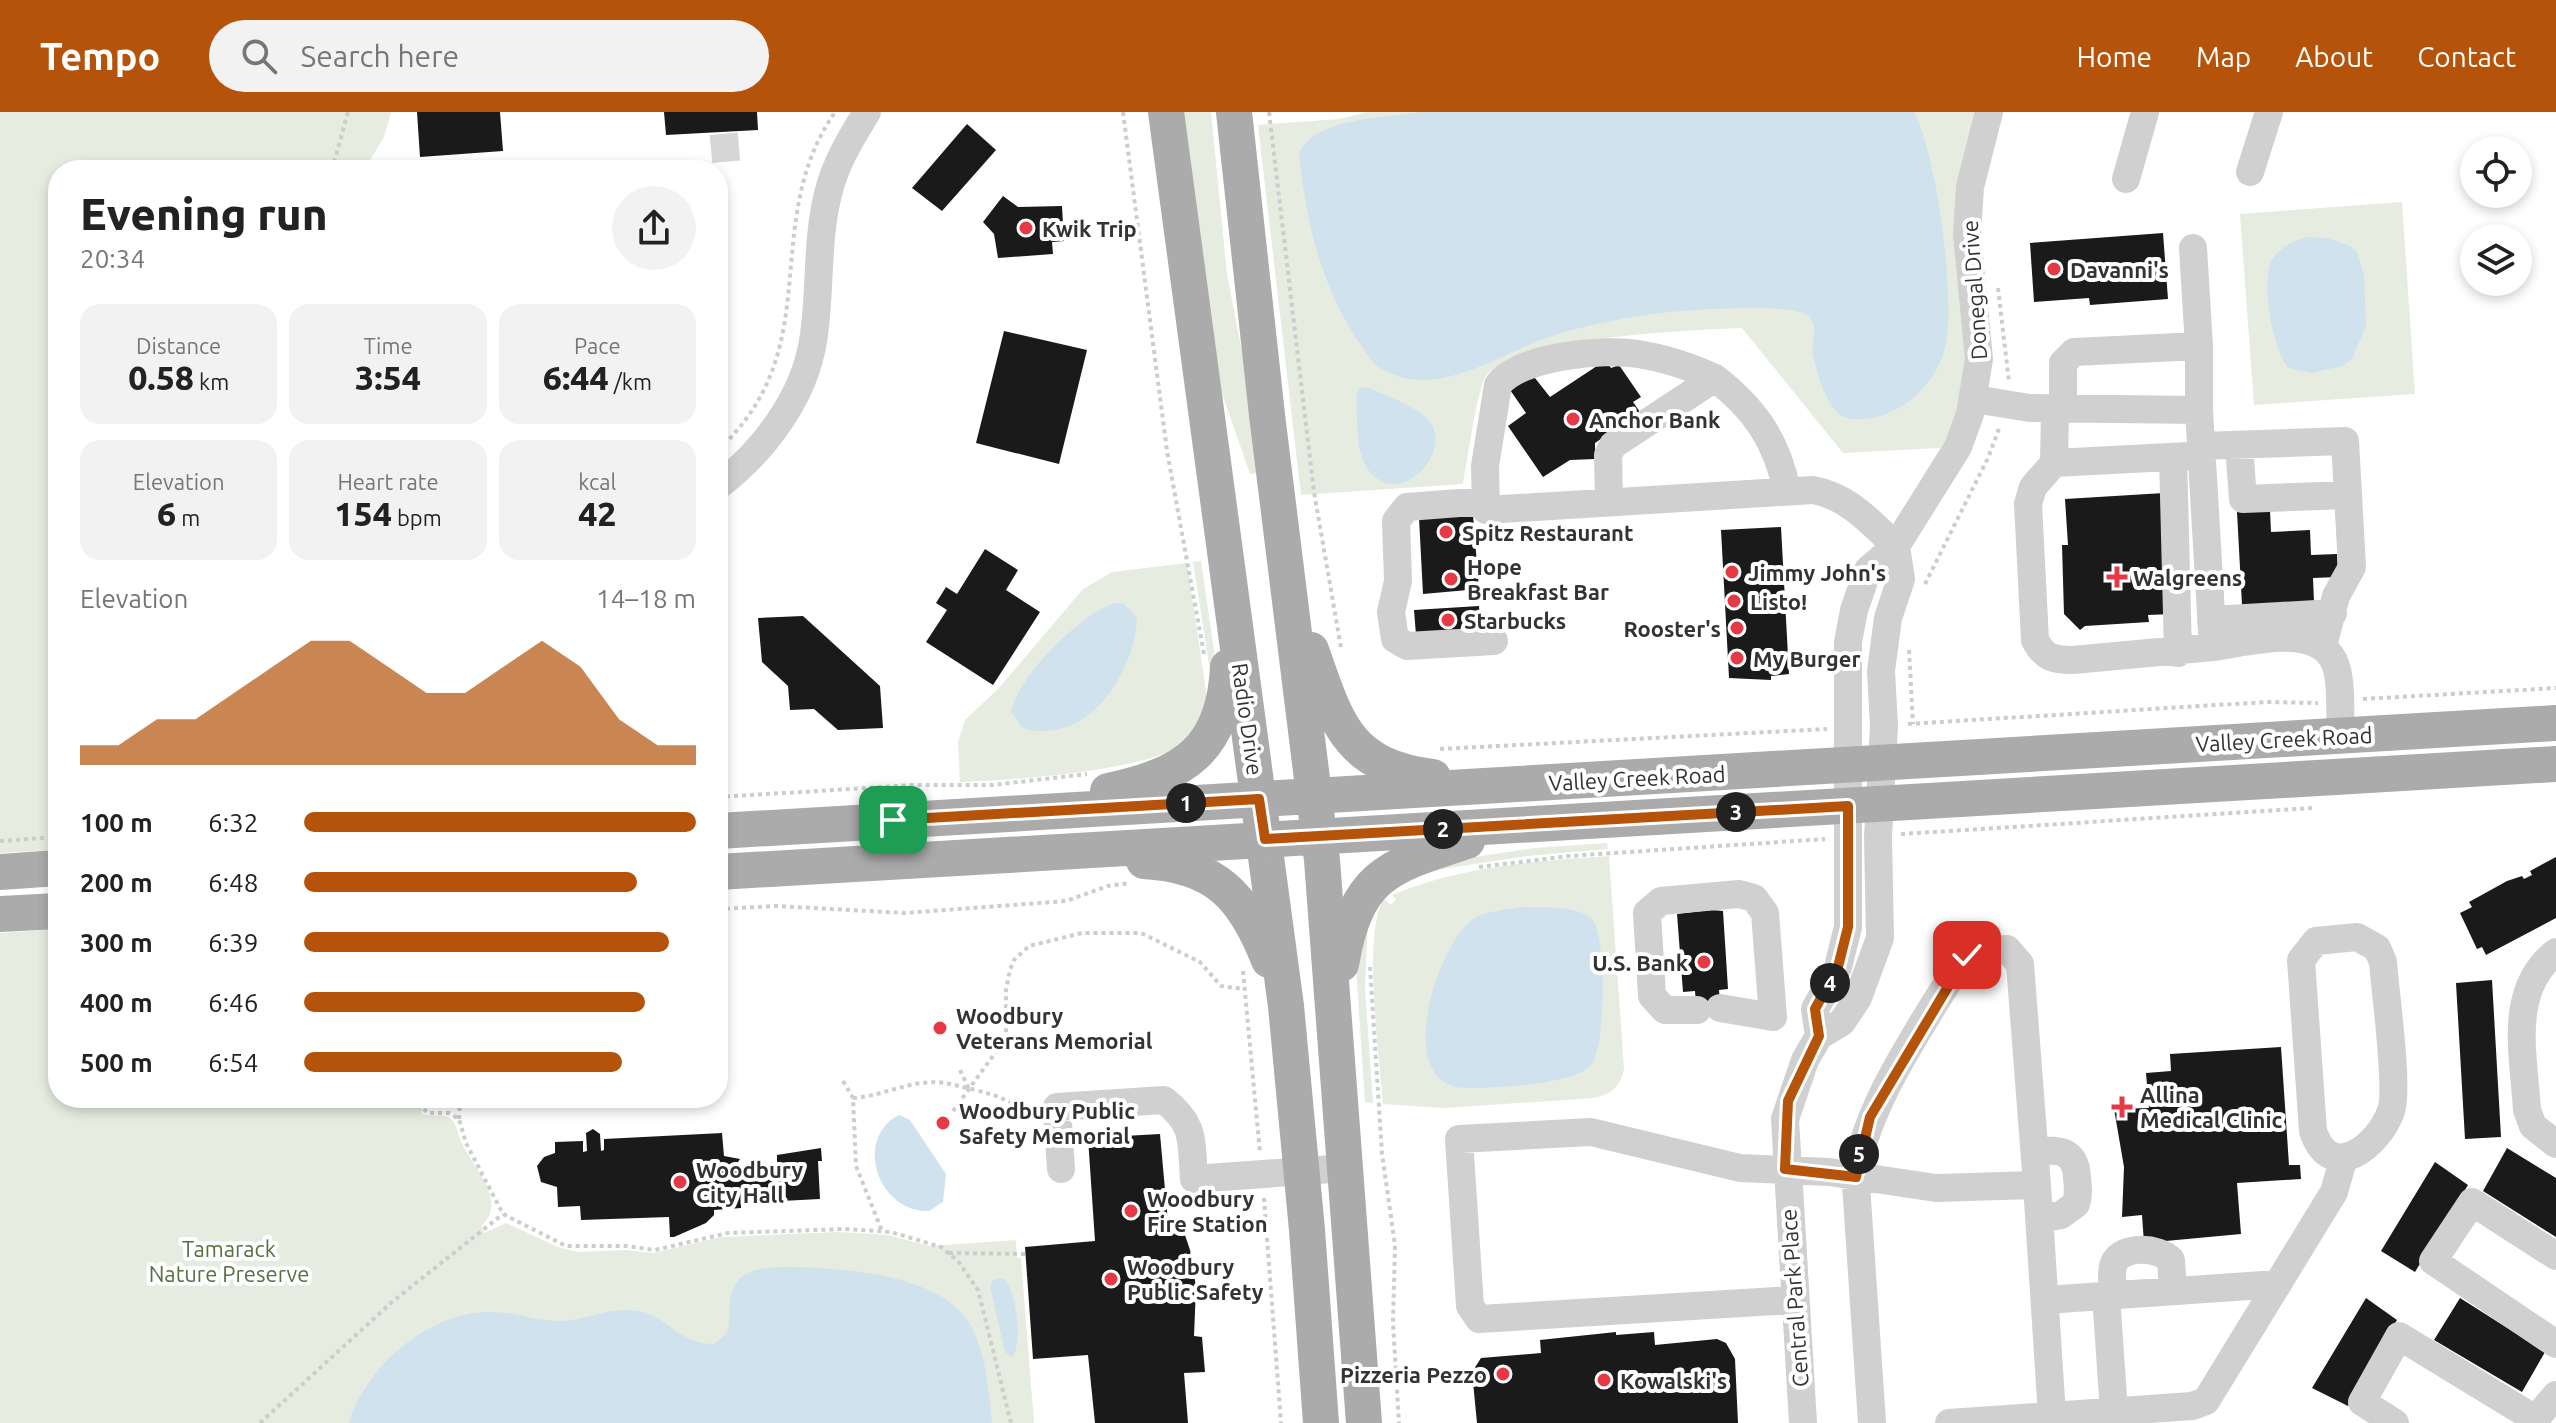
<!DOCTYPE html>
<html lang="en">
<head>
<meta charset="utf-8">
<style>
	:root { --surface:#fff; --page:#f2f2f2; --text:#222; --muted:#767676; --accent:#b45309 }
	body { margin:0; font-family:Ubuntu,sans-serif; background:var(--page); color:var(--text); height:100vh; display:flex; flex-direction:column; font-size:30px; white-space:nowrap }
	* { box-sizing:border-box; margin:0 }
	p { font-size:26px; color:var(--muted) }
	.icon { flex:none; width:44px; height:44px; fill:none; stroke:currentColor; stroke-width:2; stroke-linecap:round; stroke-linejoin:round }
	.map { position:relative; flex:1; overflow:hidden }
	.panel { position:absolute; left:48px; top:48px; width:680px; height:948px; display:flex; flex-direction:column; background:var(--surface); border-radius:32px; box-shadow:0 4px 12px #0003 }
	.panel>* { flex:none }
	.buttons { position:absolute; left:2460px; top:24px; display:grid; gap:16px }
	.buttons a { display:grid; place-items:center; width:72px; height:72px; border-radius:50%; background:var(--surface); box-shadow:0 4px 12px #0003; font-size:40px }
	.pin { position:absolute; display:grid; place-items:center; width:68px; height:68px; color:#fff; margin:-34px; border-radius:16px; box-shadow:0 4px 12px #0006 }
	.km { position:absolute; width:40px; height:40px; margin:-20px; border-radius:50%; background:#222; color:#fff; font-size:22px; line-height:40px; text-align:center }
	.round { display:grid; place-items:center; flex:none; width:84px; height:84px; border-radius:42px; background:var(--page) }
	.headline { display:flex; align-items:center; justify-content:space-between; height:136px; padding:0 32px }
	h1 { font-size:44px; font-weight:800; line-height:60px }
	.stats { display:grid; grid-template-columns:repeat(3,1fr); gap:12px; height:136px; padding:8px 32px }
	.stats div { display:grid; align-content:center; border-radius:20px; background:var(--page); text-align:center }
	.stats b { font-size:34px; font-weight:800 }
	.stats small { font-size:22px; font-weight:400 }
	.stats p { font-size:22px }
	.chart { height:224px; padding:16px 32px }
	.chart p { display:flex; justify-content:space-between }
	.chart svg { width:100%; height:144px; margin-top:8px; fill:var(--accent); opacity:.7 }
	ul { padding:0 32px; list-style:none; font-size:26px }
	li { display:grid; grid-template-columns:128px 96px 1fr; align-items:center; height:60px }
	li i { height:20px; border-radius:10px; background:var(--accent) }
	header { display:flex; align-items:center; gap:48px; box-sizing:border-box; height:112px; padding:0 40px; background:var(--accent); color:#fff }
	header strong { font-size:38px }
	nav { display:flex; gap:44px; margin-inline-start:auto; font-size:28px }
	.search { width:560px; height:72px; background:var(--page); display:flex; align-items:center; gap:20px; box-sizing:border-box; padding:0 28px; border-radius:44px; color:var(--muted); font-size:30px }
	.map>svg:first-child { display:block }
</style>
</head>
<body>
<header>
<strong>Tempo</strong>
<div class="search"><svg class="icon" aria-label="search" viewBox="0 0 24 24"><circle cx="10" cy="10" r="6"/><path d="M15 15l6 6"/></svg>Search here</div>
<nav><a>Home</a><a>Map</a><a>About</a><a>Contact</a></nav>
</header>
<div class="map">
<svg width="2556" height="1311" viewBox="0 0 2556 1311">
	<rect width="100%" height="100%" fill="#fff"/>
	<path fill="#e6ecdf" d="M0 0H391L384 25 364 58H58V738L0 741Z
		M1181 0H1211L1227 162 1256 312 1260 361 1250 362 1211 250Z
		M1367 0H1989L1978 35 1979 224 1958 335 1843 341 1742 216C1691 218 1516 225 1486 264 1477 276 1467 352 1463 372L1301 383 1258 13 1340 7Z
		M2402 90 2415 282 2254 293 2240 102Z
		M1201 449 1218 566 1213 578 1193 450Z
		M1187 451 1207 586C1202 603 1196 622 1180 633 1142 660 1009 668 960 670L958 630 965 608 999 576 1083 477 1112 460Z
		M1607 731 1608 737 1528 744 1435 758 1428 752 1535 736Z
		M1609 744 1624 956C1621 974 1612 982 1594 986L1443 996 1383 992C1380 950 1362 818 1384 787L1391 793 1396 787 1392 783C1460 754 1536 749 1609 744Z
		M1368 805 1365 876 1373 991 1365 990 1355 840Z
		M58 817V986H421L422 1002C431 1005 446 1001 452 1008 457 1013 458 1024 462 1031 473 1056 509 1090 481 1114L484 1121 506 1111 558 1135 578 1140 625 1138 654 1141 721 1125 840 1120 888 1123 929 1134 1016 1128 1017 1146H1021L1034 1311H0V821Z"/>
	<path fill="#cfe2ee" d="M1422 0H1914C1937 43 1955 183 1946 231 1938 274 1896 311 1851 307 1827 304 1817 261 1813 242 1811 229 1820 212 1807 203 1790 190 1671 198 1646 203 1614 208 1582 214 1552 224 1498 242 1431 293 1376 253 1369 247 1364 236 1358 229 1320 172 1306 108 1299 41 1316 5 1385 6 1422 0Z
		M2308 125 2326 126 2349 133 2357 140 2364 163 2366 214 2352 247 2342 254 2311 261 2288 256C2273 236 2260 171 2272 148 2279 135 2296 127 2308 125Z
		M1366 275C1382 281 1407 291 1422 302 1464 332 1398 404 1367 356 1355 338 1358 304 1356 283L1359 276Z
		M1114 491 1124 492 1137 505C1135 562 1087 635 1022 616L1011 599C1019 563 1080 503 1114 491Z
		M1520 795C1541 796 1573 792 1591 806 1607 819 1606 938 1591 953 1573 973 1494 976 1467 976 1392 976 1435 835 1473 807 1485 799 1505 798 1520 795Z
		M899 1003 910 1008 946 1062 943 1090 929 1099C878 1101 853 1027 899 1003Z
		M795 1155C847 1157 943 1162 971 1214 986 1242 989 1280 992 1311H349C366 1254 428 1201 488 1200 513 1199 536 1210 561 1209 588 1208 609 1194 638 1199 669 1204 677 1232 714 1232L727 1221C731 1208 728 1195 731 1183 738 1153 772 1155 795 1155Z
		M1002 1166C1017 1174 1023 1234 1012 1245L1005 1240 990 1175 993 1168Z"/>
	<path fill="#1a1a1a" d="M417 0H500L503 39 420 45Z
		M664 0H757L758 18 666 23Z
		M967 12 996 38 942 99 912 76Z
		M1003 84 1018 95 1062 94 1064 129 1052 130 1053 142 998 146 994 122 983 110Z
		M2163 121 2168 187 2090 193 2089 186 2034 190 2030 131Z
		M1004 219 1087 238 1059 352 976 331Z
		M1606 248 1611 256 1619 253 1641 285 1633 290 1640 300 1595 331V347L1570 348 1543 365 1508 314 1526 301 1508 275 1531 261 1550 285Z
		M2164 381 2172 502 2148 503 2149 510 2085 514 2080 518 2064 502 2062 433H2068L2065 387Z
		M2270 398 2271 420 2310 418 2311 443 2337 442 2338 465 2313 466 2314 490 2242 493 2237 400Z
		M1473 403 1479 477 1423 482 1419 406Z
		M1781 415 1789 562 1771 564V568L1729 566 1721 418Z
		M985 437 1018 458 1006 478 1040 500 993 573 926 530 947 498 936 491 946 475 957 482Z
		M1479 494 1481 519 1416 523 1414 498Z
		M803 504 880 574 883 616 838 618 814 597 790 598 788 574 762 550 758 506Z
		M2556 745V806L2486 843 2482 835 2477 837 2460 801 2472 795 2469 790 2507 769 2522 764 2524 767 2532 763 2530 759Z
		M1711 798 1723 799 1728 877 1719 878 1721 903 1697 905 1695 879 1683 880 1677 802Z
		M2492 868 2501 1025 2465 1027 2456 871Z
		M2281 935 2289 1053H2300L2301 1067 2237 1071 2241 1122 2144 1131 2142 1103 2122 1105 2124 1055 2114 997 2149 996 2146 961 2171 959 2170 942Z
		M593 1017 600 1022 601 1039 604 1038V1027L722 1021 724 1044 740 1047 734 1056 777 1051V1043L821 1036 822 1049H818L820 1087 741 1091V1096L714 1098V1103L706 1111 674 1125H670L669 1105 581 1108 580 1094 558 1095 557 1075 541 1070 537 1054 544 1045 555 1041V1030L583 1029V1040L587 1039 586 1021Z
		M1160 1022 1169 1122 1184 1120 1190 1138 1196 1175 1194 1224 1202 1225 1205 1260 1184 1261 1188 1311H1095L1088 1243 1033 1247 1025 1135 1095 1129 1088 1026Z
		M2507 1036 2556 1066V1125L2483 1079Z
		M2435 1050 2468 1073 2415 1160 2381 1139Z
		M2366 1186 2397 1208 2348 1294 2312 1276Z
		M2460 1186 2545 1240 2522 1280 2434 1228Z
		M1616 1220V1223L1654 1220 1655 1233 1717 1227 1726 1231 1735 1247 1738 1311H1477L1472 1260 1481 1246 1541 1241 1540 1228Z"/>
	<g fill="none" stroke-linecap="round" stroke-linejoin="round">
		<path stroke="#d6d6d6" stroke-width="28" stroke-dasharray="28 14" stroke-linecap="butt" d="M711 37 745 34"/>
		<path stroke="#cdcdcd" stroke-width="4" stroke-dasharray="4 4" stroke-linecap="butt" d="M1123 0 1167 339 1204 542
			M1269 0 1314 380 1341 536
			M332 58 348 0
			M1998 176 2009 270
			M718 338C830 235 757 113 835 0
			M1925 472 1988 346 2000 314
			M1909 538 1913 612
			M2363 587 2556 576
			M1908 612 2266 590 2318 591
			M1440 637 1827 617
			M718 685 915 673H993L1087 662
			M1901 722 2312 696
			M0 729 58 725
			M1479 755 1569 744 1825 727
			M718 797 776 794 905 801 1066 789 1108 774 1130 771
			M1370 855 1382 1042 1395 1133 1393 1211 1399 1311
			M1243 859 1260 1041
			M960 958 969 977
			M843 969 853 986 856 1054 882 1119
			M412 986 428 1001H449L459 1007 466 1031 503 1102 566 1134H626L655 1138 728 1121 845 1117 891 1120 941 1135 958 1149 978 1178 1011 1311
			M853 986C884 984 914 966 945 971 956 973 989 981 999 985 1010 990 1015 995 1028 994
			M953 999 1006 926V878L1010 858 1014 848 1029 834 1082 821H1141L1200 850 1221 874 1244 877
			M459 1007 460 989
			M1264 1086 1281 1311
			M949 1141 1025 1142
			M260 1311 392 1190 503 1102"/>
		<path stroke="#d0d0d0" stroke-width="28" d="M2250 60 2269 0
			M2126 67 2145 0
			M2193 136 2199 234
			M1715 266C1691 255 1665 246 1638 242 1605 236 1519 244 1498 273L1485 354 1486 398 1813 378C1848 384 1871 411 1896 434
			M1974 287 2030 296 2199 298 2213 535C2247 531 2315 510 2334 549 2343 569 2339 602 2341 623
			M2055 297 2054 351 2033 375 2028 392 2035 528C2044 546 2054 548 2073 548L2213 535
			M2063 297V251L2074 240 2199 234V298
			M2239 333 2243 387 2348 383
			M2201 334 2345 329 2352 455 2336 484 2323 534
			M2173 345 2178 541
			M2054 351 2189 344
			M718 374C763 340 804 286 813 229 821 180 816 130 828 82 835 52 851 26 867 0
			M1486 389 1407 395 1396 409 1398 469 1391 500 1395 527 1407 534 1494 529
			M1609 390 1608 343 1613 333 1715 266C1755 297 1777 329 1787 379
			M2211 508 2333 501
			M2357 825 2377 836 2383 850C2385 878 2399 978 2391 999 2379 1033 2331 1073 2313 1019L2301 848 2316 829Z
			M2556 840C2507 878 2524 944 2527 998L2533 1014 2556 1032
			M1697 898H1665L1652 884 1647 801 1661 789 1739 782 1754 786 1765 801 1773 905 1720 896
			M1819 924 1815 897 1838 855 1848 815V530L1854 498 1868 458 1896 434 1958 335 1970 302 1979 247 1967 122 1970 75 1989 0
			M2035 1039C2059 1037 2076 1038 2077 1066 2078 1075 2079 1083 2076 1092L2061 1103 2040 1107
			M1061 1057 1057 995 1164 988C1196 1013 1191 1029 1194 1067L1346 1056
			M2556 1144 2472 1090 2433 1149 2556 1232
			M2106 1184 2114 1300
			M2114 1184C2113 1174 2110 1161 2114 1151 2122 1133 2159 1135 2171 1148L2173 1179
			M1794 1188 1479 1207 1470 1194 1459 1027 1591 1020 1740 1056 1829 1060 1936 1076 2037 1073 2052 1303
			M2045 1188 2278 1172
			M1803 1311 1785 1007 1805 948 1819 924 1842 910 1858 886 1880 826 1878 725 1884 614 1881 559 1888 506 1901 467 1896 434
			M1872 1311 1856 1072C1858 1002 1926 908 1962 847L1978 838 2007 837 2020 852 2037 1073
			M1949 1311 2192 1294 2206 1289 2334 1080 2344 1045
			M2395 1311 2362 1290 2399 1224 2535 1307
			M2532 1311 2556 1283"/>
		<path stroke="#ababab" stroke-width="36" d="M1166 0 1286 894 1307 1118 1321 1311
			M1234 0 1267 303 1322 748 1364 1311
			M1311 538C1337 612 1347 654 1433 665
			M1108 679C1184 663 1224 638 1228 555
			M718 719 2556 611
			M1144 749C1216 753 1244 784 1269 848
			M0 760 58 756
			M718 760 2556 652
			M0 802 58 799
			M1341 852C1357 762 1387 755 1467 729"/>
	</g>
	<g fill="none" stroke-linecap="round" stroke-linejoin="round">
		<g stroke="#fff" stroke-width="16">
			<path id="route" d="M893 708 1259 687 1265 727 1848 694V815L1838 855 1815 897 1819 924 1788 989 1785 1057 1856 1065 1870 1005 1967 843"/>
		</g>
		<use href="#route" stroke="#b45309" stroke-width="10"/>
	</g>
	<g fill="#e63946" stroke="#fff" stroke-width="3">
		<circle cx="1026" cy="116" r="8"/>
		<circle cx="2054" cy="157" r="8"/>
		<circle cx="1573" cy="307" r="8"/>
		<circle cx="1446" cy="420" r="8"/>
		<circle cx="1732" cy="460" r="8"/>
		<path d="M2113 453h8v8h8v8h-8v8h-8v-8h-8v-8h8z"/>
		<circle cx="1451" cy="467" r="8"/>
		<circle cx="1734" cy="489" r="8"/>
		<circle cx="1448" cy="508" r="8"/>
		<circle cx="1737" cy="516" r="8"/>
		<circle cx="1737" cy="546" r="8"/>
		<circle cx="1704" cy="850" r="8"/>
		<circle cx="940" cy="916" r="8"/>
		<path d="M2118 983h8v8h8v8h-8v8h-8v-8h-8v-8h8z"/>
		<circle cx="943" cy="1011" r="8"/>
		<circle cx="680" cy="1070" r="8"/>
		<circle cx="1131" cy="1099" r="8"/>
		<circle cx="1111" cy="1167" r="8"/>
		<circle cx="1503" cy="1262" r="8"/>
		<circle cx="1604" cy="1268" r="8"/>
	</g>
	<g text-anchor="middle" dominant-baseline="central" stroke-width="8" stroke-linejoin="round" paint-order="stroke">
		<g font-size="22" font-weight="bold" fill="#333" stroke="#fff" text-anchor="start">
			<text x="1042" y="116">Kwik Trip</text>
			<text x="2070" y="157">Davanni's</text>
			<text x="1589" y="307">Anchor Bank</text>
			<text x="1462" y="420">Spitz Restaurant</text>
			<text x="1467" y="454">Hope<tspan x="1467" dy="25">Breakfast Bar</tspan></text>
			<text x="1748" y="460">Jimmy John's</text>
			<text x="2133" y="465">Walgreens</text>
			<text x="1750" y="489">Listo!</text>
			<text x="1464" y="508">Starbucks</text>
			<text x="1721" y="516" text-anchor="end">Rooster's</text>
			<text x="1753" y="546">My Burger</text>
			<text x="1688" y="850" text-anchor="end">U.S. Bank</text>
			<text x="956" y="903">Woodbury<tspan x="956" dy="25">Veterans Memorial</tspan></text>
			<text x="2140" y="982">Allina<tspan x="2140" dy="25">Medical Clinic</tspan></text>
			<text x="959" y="998">Woodbury Public<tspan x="959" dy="25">Safety Memorial</tspan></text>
			<text x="696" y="1057">Woodbury<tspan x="696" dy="25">City Hall</tspan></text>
			<text x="1147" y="1086">Woodbury<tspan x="1147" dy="25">Fire Station</tspan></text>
			<text x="1127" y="1154">Woodbury<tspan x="1127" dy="25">Public Safety</tspan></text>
			<text x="1487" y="1262" text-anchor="end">Pizzeria Pezzo</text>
			<text x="1620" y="1268">Kowalski's</text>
		</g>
		<g font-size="22" fill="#333" stroke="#fff">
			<text transform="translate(1974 178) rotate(-94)">Donegal Drive</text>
			<text transform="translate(1248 607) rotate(82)">Radio Drive</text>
			<text transform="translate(2284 627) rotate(-3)">Valley Creek Road</text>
			<text transform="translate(1637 666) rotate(-3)">Valley Creek Road</text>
			<text transform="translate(1794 1186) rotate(-94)">Central Park Place</text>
		</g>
		<g font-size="22" fill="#56703f" stroke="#fff">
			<text x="229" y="1136">Tamarack<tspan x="229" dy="25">Nature Preserve</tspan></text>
		</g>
	</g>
</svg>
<div class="buttons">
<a><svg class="icon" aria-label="locate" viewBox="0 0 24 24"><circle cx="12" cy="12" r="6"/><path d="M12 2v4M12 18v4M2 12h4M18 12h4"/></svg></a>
<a><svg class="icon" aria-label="layers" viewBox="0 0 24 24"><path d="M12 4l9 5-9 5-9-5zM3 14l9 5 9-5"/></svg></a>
</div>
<div class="pin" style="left:893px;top:708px;background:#1e9e55"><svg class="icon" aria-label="arrive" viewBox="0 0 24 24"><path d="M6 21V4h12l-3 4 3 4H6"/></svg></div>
<div class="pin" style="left:1967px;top:843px;background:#d93025"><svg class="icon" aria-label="check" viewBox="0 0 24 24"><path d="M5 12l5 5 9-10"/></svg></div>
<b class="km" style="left:1186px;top:691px">1</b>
<b class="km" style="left:1443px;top:717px">2</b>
<b class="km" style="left:1736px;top:700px">3</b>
<b class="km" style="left:1830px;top:871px">4</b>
<b class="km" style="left:1859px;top:1042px">5</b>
<section class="panel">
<div class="headline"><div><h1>Evening run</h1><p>20:34</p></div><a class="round"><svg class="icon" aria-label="share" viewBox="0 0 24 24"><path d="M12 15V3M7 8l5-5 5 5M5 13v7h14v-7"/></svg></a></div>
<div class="stats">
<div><p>Distance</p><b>0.58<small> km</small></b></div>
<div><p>Time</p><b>3:54</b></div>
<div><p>Pace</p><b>6:44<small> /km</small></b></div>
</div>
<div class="stats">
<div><p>Elevation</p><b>6<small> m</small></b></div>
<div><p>Heart rate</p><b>154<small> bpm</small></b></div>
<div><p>kcal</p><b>42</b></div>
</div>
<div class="chart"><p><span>Elevation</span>14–18 m</p>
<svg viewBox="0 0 160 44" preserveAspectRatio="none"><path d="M0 44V38L10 38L20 30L30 30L40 22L50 14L60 6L70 6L80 14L90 22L100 22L110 14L120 6L130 14L140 30L150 38L160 38V44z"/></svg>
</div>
<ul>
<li><b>100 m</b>6:32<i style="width:100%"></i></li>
<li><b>200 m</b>6:48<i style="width:85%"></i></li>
<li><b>300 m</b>6:39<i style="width:93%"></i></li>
<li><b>400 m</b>6:46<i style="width:87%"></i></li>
<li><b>500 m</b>6:54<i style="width:81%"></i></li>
</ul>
</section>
</div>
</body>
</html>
